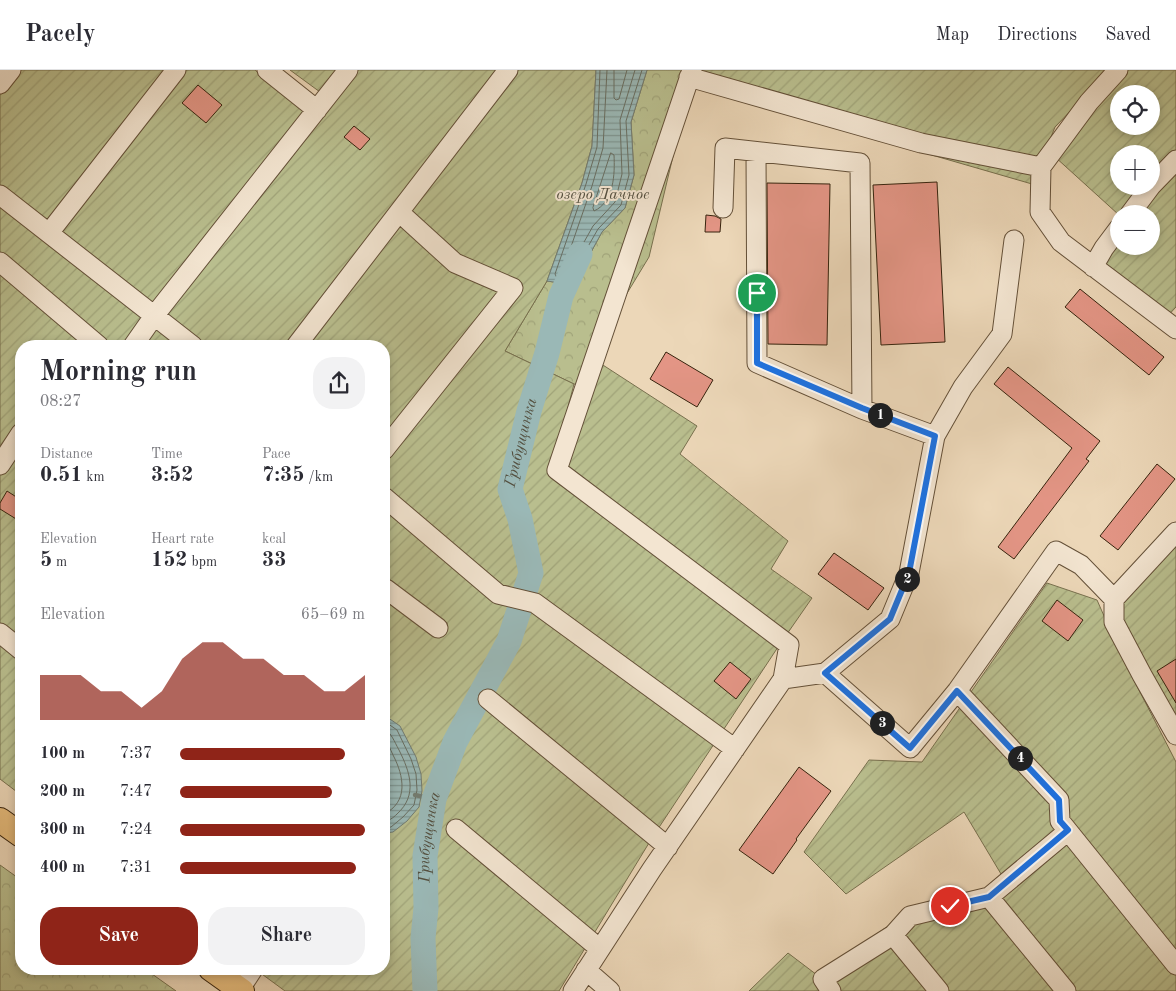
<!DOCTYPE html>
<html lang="en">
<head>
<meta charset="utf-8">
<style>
	:root { --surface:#fff; --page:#f2f2f3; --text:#2b2b33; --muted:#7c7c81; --line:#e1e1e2; --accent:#8f2418 }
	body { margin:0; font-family:"Old Standard TT",serif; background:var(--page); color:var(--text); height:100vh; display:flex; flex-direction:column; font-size:19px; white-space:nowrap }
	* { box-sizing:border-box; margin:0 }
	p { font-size:16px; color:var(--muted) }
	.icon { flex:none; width:28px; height:28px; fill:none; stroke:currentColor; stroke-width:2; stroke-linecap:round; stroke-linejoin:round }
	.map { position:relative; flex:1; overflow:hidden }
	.details { position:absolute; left:15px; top:270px; width:375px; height:635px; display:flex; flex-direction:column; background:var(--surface); border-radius:20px; box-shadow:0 2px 8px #0003 }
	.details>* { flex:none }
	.buttons { position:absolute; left:1110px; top:15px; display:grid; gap:10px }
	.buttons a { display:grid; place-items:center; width:50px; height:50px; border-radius:50%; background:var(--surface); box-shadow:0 2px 8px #0003; font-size:25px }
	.pin { position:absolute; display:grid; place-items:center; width:42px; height:42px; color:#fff; margin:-21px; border:2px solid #fff; border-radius:50%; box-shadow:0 1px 5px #0007 }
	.km { position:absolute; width:25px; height:25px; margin:-12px; border-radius:50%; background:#222; color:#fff; font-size:14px; line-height:25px; text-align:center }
	.round { display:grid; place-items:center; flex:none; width:52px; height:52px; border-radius:20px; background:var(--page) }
	.head { display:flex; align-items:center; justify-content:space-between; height:85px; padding:0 25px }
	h1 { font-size:28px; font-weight:700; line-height:38px }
	.figures { display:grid; grid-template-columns:repeat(3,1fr); gap:8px; height:85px; padding:5px 25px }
	.figures div { display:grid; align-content:center }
	.figures b { font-size:21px; font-weight:700 }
	.figures small { font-size:14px; font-weight:400 }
	.figures p { font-size:14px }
	.chart { height:140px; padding:10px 25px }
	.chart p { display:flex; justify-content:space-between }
	.chart svg { width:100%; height:90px; margin-top:5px; fill:var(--accent); opacity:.7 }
	.cta { display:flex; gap:10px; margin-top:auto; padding:10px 25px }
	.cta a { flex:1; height:58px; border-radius:20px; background:var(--accent); color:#fff; font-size:20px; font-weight:700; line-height:58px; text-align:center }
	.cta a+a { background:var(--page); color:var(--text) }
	ul { padding:0 25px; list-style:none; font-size:16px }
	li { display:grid; grid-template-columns:80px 60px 1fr; align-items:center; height:38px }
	li i { height:12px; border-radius:6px; background:var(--accent) }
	header { display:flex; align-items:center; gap:30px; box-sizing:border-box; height:70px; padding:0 25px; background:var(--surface); border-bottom:1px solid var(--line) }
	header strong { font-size:24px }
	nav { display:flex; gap:28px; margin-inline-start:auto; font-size:18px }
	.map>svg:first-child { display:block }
</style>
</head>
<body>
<header>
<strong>Pacely</strong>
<nav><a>Map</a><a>Directions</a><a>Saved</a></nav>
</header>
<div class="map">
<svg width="1176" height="921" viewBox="0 0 1176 921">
	<defs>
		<pattern id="forest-crowns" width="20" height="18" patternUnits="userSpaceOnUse" patternTransform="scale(1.25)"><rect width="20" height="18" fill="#b9be8e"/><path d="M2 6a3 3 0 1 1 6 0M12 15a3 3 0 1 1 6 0" fill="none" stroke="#a0a379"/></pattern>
		<pattern id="garden-furrows" width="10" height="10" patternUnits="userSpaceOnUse" patternTransform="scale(1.25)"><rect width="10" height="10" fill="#b9be8e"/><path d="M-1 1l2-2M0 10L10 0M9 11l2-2" fill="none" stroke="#a0a379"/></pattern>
		<pattern id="water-rules" width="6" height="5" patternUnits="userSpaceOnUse" patternTransform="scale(1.25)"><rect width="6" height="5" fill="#9ab8b6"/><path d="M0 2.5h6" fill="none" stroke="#7e9592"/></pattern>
	</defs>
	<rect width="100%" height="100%" fill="#ecd7b8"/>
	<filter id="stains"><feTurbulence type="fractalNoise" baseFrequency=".004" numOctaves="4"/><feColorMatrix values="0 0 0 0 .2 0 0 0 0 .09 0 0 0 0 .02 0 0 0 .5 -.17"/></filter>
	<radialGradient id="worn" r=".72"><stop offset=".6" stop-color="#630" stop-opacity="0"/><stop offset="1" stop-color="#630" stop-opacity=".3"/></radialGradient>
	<path fill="url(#forest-crowns)" stroke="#78704e" d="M647 0H702L690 15 649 187 589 286 580 315 574 314 505 281 547 211 573 215 602 162 625 138 634 105 631 52Z
		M0 795 21 810V899H145L176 921H0Z"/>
	<path fill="url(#garden-furrows)" stroke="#78704e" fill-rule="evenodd" d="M0 0H255L315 51 353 0H596L592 76 582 113 547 211 505 281 574 314 551 403 780 574 652 768 559 921H285L255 899H384V276H21V725L0 709Z
		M290 0H336L320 22Z
		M702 0H1110L1055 57 1032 114 690 15Z
		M1127 0H1176V87L1151 113V84H1119V116H1149L1136 130 1119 145 1054 86 1071 61ZM1119 24H1151V56H1119Z
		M1176 99V237L1163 251 1095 194 1119 162V176H1151V144H1134Z
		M589 286 697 356 680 384 788 471 771 499 812 528 787 564 561 397Z
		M1176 467V661L1117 539Z
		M1047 513 1097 530 1123 589 1176 692V921H749L788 883 817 905 907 843 992 820 1004 809 964 742 846 824 804 782 869 690 922 692Z"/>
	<path fill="url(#water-rules)" stroke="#727c72" d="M596 0H647L631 52 634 105 625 138 602 162 573 215 547 211 582 113 592 76Z
		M384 645 400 656 416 687 421 704 422 721 419 737 407 751 393 762 385 763Z"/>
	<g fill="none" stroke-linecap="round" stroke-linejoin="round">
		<path stroke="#686e62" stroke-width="1" d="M600 0 597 77 586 114 555 204 557 208H570L598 159 621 135 629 105 626 51 642 0
			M607 0 603 78 592 116 564 197 566 200 569 199 593 156 615 132 622 104 620 50 635 0
			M614 0V28L616 30 619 29 627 0
			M611 83 614 85C615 104 614 132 594 141L593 138Z
			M384 651 397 660 411 689 416 704 417 720 414 735 403 747 391 757 384 758
			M384 658C392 664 394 671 399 680 410 702 418 725 397 744 393 748 389 751 384 751
			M384 667C388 672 390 679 393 685 404 706 409 732 384 744"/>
		<path stroke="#727c72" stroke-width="4.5" d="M415 725 434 729"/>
		<path stroke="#9ab8b6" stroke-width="25" id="s1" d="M425 921 423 868 426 838 425 786 434 729 455 672 509 571 531 503 520 449 510 419 529 341 547 283 561 226 580 184"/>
	</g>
	<path fill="#e39585" stroke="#36230d" d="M198 15 222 35 206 53 182 33Z
		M354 56 370 69 360 80 344 67Z
		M937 112 945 272 881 275 873 115Z
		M767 113 830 114 827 275 768 274Z
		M706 145 715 146 721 149 720 162H705Z
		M1080 219 1164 287 1149 305 1065 237Z
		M666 282 713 310 697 337 650 309Z
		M1008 297 1100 371 1086 389 1089 391 1014 489 998 477 1072 378 994 314Z
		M1157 394 1175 409 1118 480 1100 466Z
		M7 421 21 430V452L0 439V433Z
		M834 483 884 518 868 540 818 504Z
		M1057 530 1083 550 1068 571 1042 551Z
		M1176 589V633L1157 601Z
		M730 592 751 609 736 629 714 611Z
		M799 697 831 721 796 769 797 770 773 804 739 780Z"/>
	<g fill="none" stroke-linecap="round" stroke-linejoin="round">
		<g stroke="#645038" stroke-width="21">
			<path id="minor" d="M267 0 317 40
				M692 0 557 400 789 575 783 609
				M1118 0 1089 32 1041 97 1040 142 1061 172 1176 259
				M689 7 921 73 1041 97
				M0 14 11 0
				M1151 116 1176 90
				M0 125 193 276
				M723 138 725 78 860 93 862 339 757 293 756 82
				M1130 144 1151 116
				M49 163 176 0
				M0 192 99 276
				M1093 197 1104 178 1119 158
				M133 276 154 246 348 0
				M296 276 508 0
				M862 339 935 366
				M384 380 513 218 455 193 399 142
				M0 395 21 363
				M384 427 498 524 535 533 735 679
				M386 519 438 558
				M1114 529V552L1142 605 1176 665
				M0 563 21 580
				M825 603 910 678 957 621 1056 481 1081 495 1114 529 1176 462
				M957 621 1059 730 1060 751 1176 895
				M488 629 668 777
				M456 759 600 879
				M989 827 1068 761
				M586 900 610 921
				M240 919 253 899
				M573 921 652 799 783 609 825 603 890 549 909 503 935 366 963 317 1002 264 1014 170
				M831 921 823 909 893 865
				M939 921 893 865 910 846 989 827 1066 921"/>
		</g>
		<g stroke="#36230d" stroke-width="26">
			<path id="major" d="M0 750 21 765
				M211 899 242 921"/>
		</g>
		<use href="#minor" stroke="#f3e5d1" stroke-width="19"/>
		<use href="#major" stroke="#e6bc7c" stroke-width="24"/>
	</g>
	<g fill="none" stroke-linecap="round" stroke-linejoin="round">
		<g stroke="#fff" stroke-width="10">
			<path id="route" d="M757 223V293L862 338 935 366 909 503 890 549 825 603 910 678 957 621 1059 730 1060 751 1068 760 989 827 950 836"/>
		</g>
		<use href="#route" stroke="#1a73e8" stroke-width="6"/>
	</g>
	<g text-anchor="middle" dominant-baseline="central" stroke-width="4" stroke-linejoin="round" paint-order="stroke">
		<g font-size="16" font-style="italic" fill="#545040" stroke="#f3e5d1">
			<text x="603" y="125">озеро Дачное</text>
			<text stroke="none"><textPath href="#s1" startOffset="574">Грибущинка</textPath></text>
			<text stroke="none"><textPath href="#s1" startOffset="154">Грибущинка</textPath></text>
		</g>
	</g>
	<rect width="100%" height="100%" filter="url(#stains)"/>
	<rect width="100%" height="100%" fill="url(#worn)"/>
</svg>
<div class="buttons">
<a><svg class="icon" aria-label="locate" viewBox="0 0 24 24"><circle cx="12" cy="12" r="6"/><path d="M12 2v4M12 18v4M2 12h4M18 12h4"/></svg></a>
<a>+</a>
<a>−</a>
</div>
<div class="pin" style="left:757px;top:223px;background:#1e9e55"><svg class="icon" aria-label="arrive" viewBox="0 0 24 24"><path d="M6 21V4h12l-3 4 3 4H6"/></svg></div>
<div class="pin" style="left:950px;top:836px;background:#d93025"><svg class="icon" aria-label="check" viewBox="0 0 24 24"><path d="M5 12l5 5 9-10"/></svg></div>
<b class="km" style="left:880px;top:345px">1</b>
<b class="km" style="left:907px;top:509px">2</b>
<b class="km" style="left:882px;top:653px">3</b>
<b class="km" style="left:1020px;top:688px">4</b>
<section class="details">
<div class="head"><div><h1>Morning run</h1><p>08:27</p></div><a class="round"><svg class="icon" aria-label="share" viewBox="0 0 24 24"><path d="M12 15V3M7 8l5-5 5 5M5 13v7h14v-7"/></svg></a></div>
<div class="figures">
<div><p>Distance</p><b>0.51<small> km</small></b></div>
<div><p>Time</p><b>3:52</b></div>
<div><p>Pace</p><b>7:35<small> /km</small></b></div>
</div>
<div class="figures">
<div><p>Elevation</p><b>5<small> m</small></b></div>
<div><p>Heart rate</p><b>152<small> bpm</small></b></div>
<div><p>kcal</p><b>33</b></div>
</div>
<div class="chart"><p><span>Elevation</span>65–69 m</p>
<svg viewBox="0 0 160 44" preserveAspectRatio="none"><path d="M0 44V22L10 22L20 22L30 30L40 30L50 38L60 30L70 14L80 6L90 6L100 14L110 14L120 22L130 22L140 30L150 30L160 22V44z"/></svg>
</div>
<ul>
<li><b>100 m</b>7:37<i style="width:89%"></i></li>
<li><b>200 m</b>7:47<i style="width:82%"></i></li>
<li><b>300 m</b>7:24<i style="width:100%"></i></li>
<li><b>400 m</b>7:31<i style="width:95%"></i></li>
</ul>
<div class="cta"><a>Save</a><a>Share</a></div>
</section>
</div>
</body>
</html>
